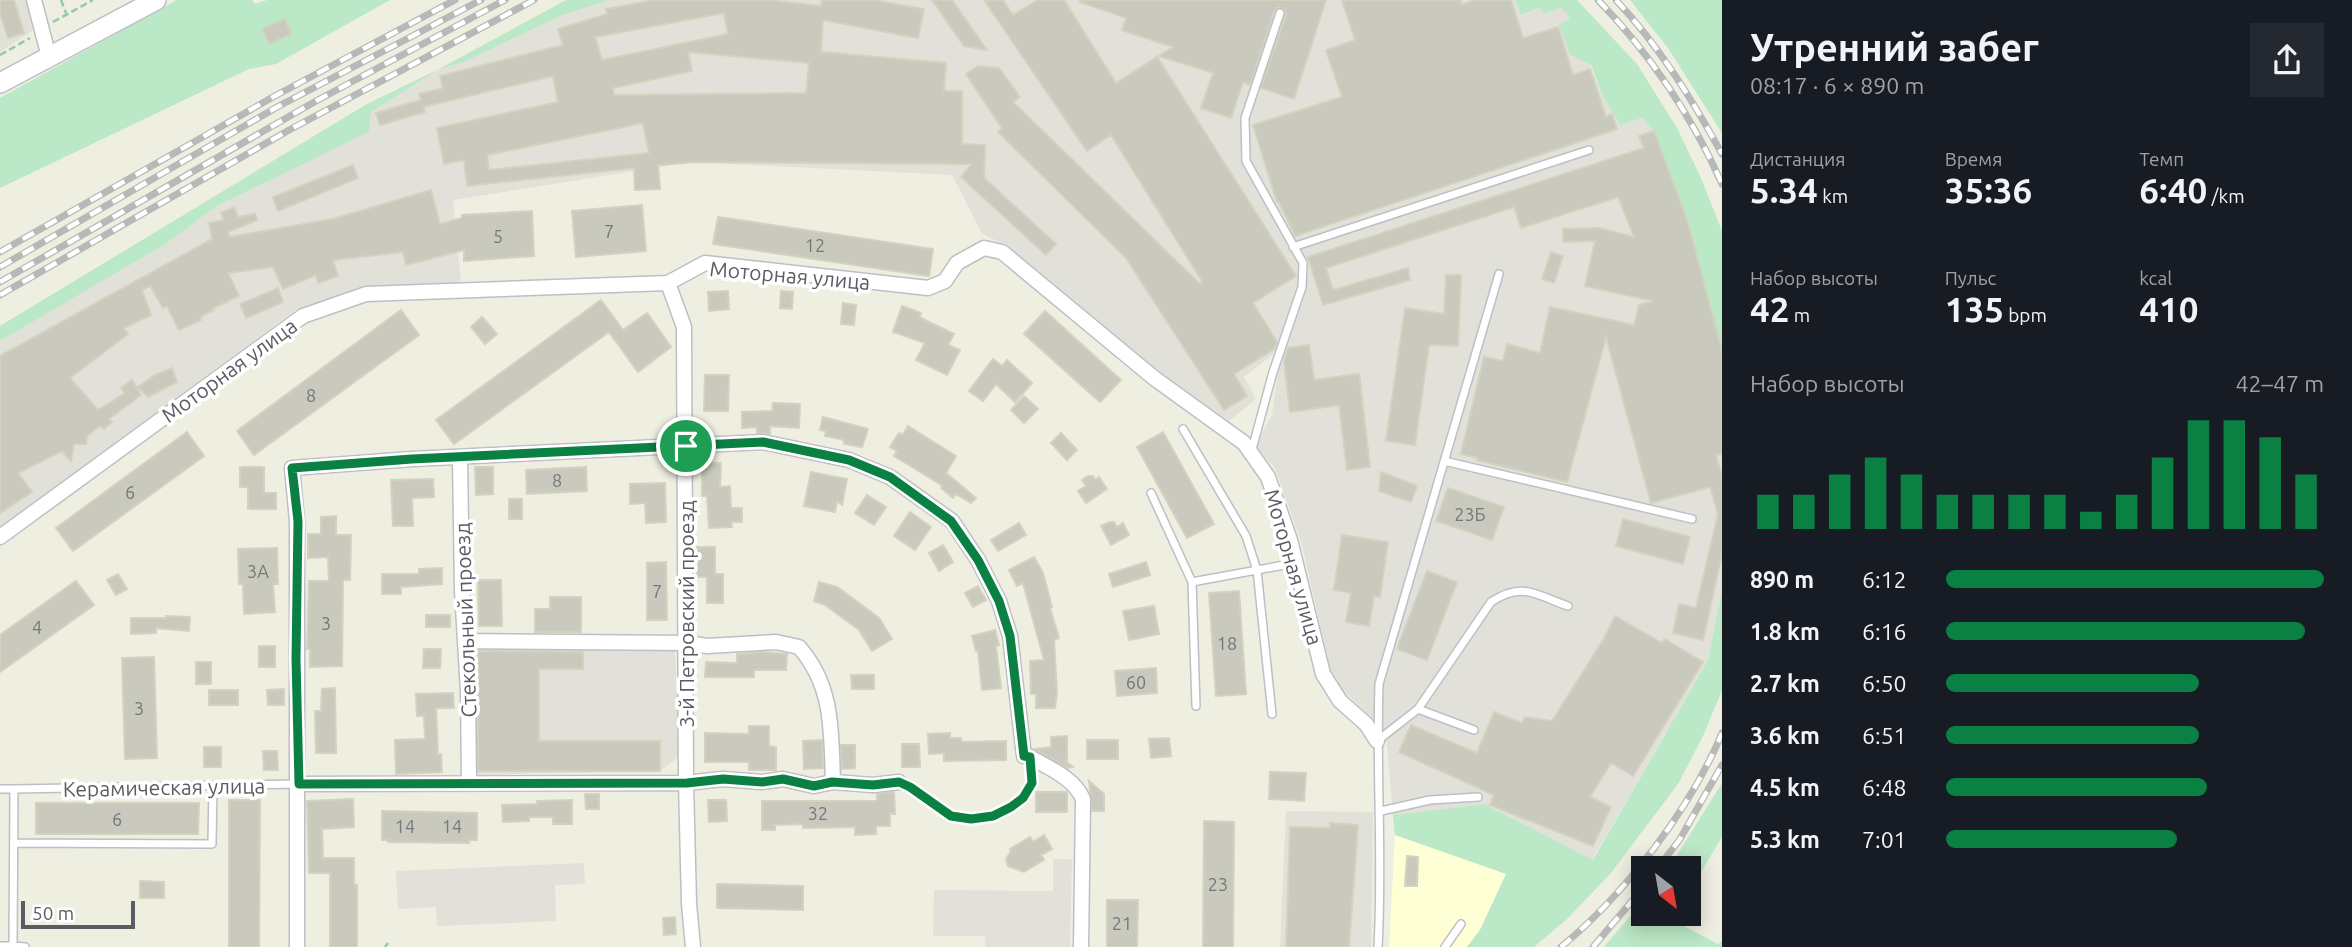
<!DOCTYPE html>
<html lang="ru">
<head>
<meta charset="utf-8">
<style>
	:root { --surface:#171b24; --page:#242831; --text:#f1f3f6; --muted:#9ea1a6; --accent:#0b8043 }
	body { margin:0; font-family:Ubuntu,sans-serif; background:var(--page); color:var(--text); height:100vh; display:flex; flex-direction:column; font-size:26px; white-space:nowrap }
	* { box-sizing:border-box; margin:0 }
	p { font-size:23px; color:var(--muted) }
	.icon { flex:none; width:38px; height:38px; fill:none; stroke:currentColor; stroke-width:2; stroke-linecap:round; stroke-linejoin:round }
	.map { position:relative; flex:1; overflow:hidden }
	.sheet { display:flex; flex-direction:column; background:var(--surface); width:630px }
	.sheet>* { flex:none }
	.needle { width:46px; rotate:149deg }
	.tools { position:absolute; left:1631px; top:856px; display:grid; gap:14px }
	.tools a { display:grid; place-items:center; width:70px; height:70px; border-radius:0px; background:var(--surface); box-shadow:0 4px 18px #0003; font-size:35px }
	.scale { position:absolute; left:21px; bottom:18px; width:114px; box-sizing:border-box; padding-left:7px; border:4px solid #5a5c64; border-top:0; font-size:19px; line-height:24px; white-space:nowrap; color:#5a5c64; -webkit-text-stroke:5px #fff; paint-order:stroke }
	.pin { position:absolute; display:grid; place-items:center; width:60px; height:60px; color:#fff; margin:-30px; border:4px solid #fff; border-radius:50%; box-shadow:0 2px 7px #0007 }
	.round { display:grid; place-items:center; flex:none; width:74px; height:74px; border-radius:0px; background:var(--page) }
	.headline { display:flex; align-items:center; justify-content:space-between; height:119px; padding:0 28px }
	h1 { font-size:38px; font-weight:700; line-height:52px }
	.metrics { display:grid; grid-template-columns:repeat(3,1fr); gap:10px; height:119px; padding:7px 28px }
	.metrics div { display:grid; align-content:center }
	.metrics b { font-size:35px; font-weight:700 }
	.metrics small { font-size:19px; font-weight:400 }
	.metrics p { font-size:19px }
	.chart { height:196px; padding:14px 28px }
	.chart p { display:flex; justify-content:space-between }
	.chart svg { width:100%; height:126px; margin-top:7px; stroke:var(--accent); stroke-width:6 }
	ul { padding:0 28px; list-style:none; font-size:23px }
	li { display:grid; grid-template-columns:112px 84px 1fr; align-items:center; height:52px }
	li i { height:18px; border-radius:9px; background:var(--accent) }
	main { display:flex; flex:1; min-height:0 }
	.map>svg:first-child { display:block }
</style>
</head>
<body>
<main>
<div class="map">
<svg width="1722" height="947" viewBox="0 0 1722 947">
	<rect width="100%" height="100%" fill="#eeeee1"/>
	<path fill="#ffffd5" d="M1395 835 1507 873 1480 930 1467 947H1389Z"/>
	<path fill="#e1e1d9" d="M0 0H28L32 31 0 52Z
		M609 0H1515L1522 15 1539 8 1545 14 1561 6 1570 18 1602 94 1620 125 1642 118 1654 131 1688 223 1722 351V589L1708 660 1592 860 1484 804 1393 815 1387 743 1382 727 1340 688 1330 669 1302 545 1275 468 1255 446 1272 415 1281 348 1244 377 1256 399 1229 421 1134 353 1008 246 982 234 952 175 691 162 453 200 461 283 362 290 297 309 0 527V341L164 245 217 206 369 132 371 112 439 69 464 62 560 16Z
		M470 648 675 649 680 756 660 771 475 775Z
		M1286 811 1373 812 1371 947H1280Z
		M1053 859H1072L1070 947H986L985 936H933L934 890 1053 891Z
		M584 863 585 884 555 885 556 921 437 926 436 907 398 909 396 871Z"/>
	<path fill="#bbe8c6" d="M177 0H252L255 4 267 0H390L276 64 249 69 0 188V98Z
		M566 0H609L560 16 464 62 439 69 371 112 369 132 217 206 164 245 0 341V326L367 104 439 69Z
		M1515 0H1577L1637 64 1677 128 1701 178 1722 231V351L1688 223 1654 131 1642 118 1620 125 1602 94 1591 65 1570 54 1559 25 1570 18 1561 7 1545 14 1539 8 1521 15Z
		M1630 0H1722V133L1668 48Z
		M1722 589V690L1703 736 1678 784 1611 873 1567 919 1534 947H1467L1480 930 1506 874 1395 835 1393 815 1484 804 1593 860 1708 660Z
		M1722 783V837L1689 892V868H1669Z
		M1643 901V914H1675L1672 920 1718 944 1722 941V947H1604Z"/>
	<path fill="#c9c9be" stroke="#d3d2bf" stroke-width="2" fill-rule="evenodd" d="M0 0H14L24 33 8 38 0 13Z
		M654 0H769L821 6 822 0H873L924 9 918 38 823 20 821 52 946 63 944 91H962V144L985 145 984 178 1056 244 1046 255 961 177 972 164 696 162 658 165 660 189 635 190 634 168 467 186 464 160 444 164 437 128 558 102 553 76 423 107 425 112 380 125 376 113 421 100 419 94 443 88 440 76 563 45 558 29 607 14 606 9ZM724 13 728 34 602 60 595 37ZM688 52 809 63 806 93 614 95 613 88 692 71ZM643 123 649 153 489 170 487 155Z
		M932 0H952L987 50 964 46Z
		M984 0H1003L1013 15 1038 0H1064L1116 83 1157 57 1296 276 1253 303 1277 342 1274 349 1234 374 1247 396 1224 410 1126 258 998 132 1002 128 966 74 978 66 999 68 1020 97 1013 102 1200 284 1202 281 1111 135 1087 151Z
		M1080 0H1326L1294 99 1261 88 1286 15 1285 10 1279 7 1274 11 1250 85 1243 82 1231 118 1201 108 1213 73 1159 56 1173 47 1122 30 1126 18 1080 2Z
		M1342 0H1460L1461 5 1475 0H1511L1523 38 1558 27 1573 75 1590 69 1606 117 1612 114 1617 129 1295 236 1279 202H1277L1253 125 1342 97 1326 50 1355 40Z
		M285 19 291 34 269 44 262 29Z
		M1654 131 1688 223 1722 351V454L1716 455 1722 476V554L1703 640 1673 633 1679 604 1696 608 1718 514 1710 487 1651 503 1606 337 1567 482 1477 460 1478 458 1461 454 1484 357 1503 361 1507 344 1540 353 1550 307 1634 325 1639 305 1653 301 1585 286 1595 241 1563 242V229L1599 228 1634 237 1618 197 1521 228 1514 207 1326 268 1333 290 1408 268 1410 280 1323 305 1308 257 1644 148 1639 136Z
		M353 165 358 178 278 211 273 197Z
		M431 190 440 224 462 218V215L532 211 534 256 464 261V250L406 265 403 252 333 260 338 276 318 283 316 275 283 289 273 267 228 273 239 296 213 308 214 310 200 317 201 320 179 330 167 306 163 308 150 286 142 290 151 315 124 328 128 334 70 378 98 410 125 393 121 388 132 380 141 395 109 419 112 422 104 429 100 426 87 436 86 444H74L71 461 62 451 18 473 32 492 0 513V356L212 239 209 223 224 220 221 213 234 207 238 217 255 214 257 220 228 232 229 237 333 219Z
		M642 205 646 251 576 257 572 211Z
		M718 217 933 249 929 276 713 244Z
		M1551 252 1563 256 1554 283 1542 279Z
		M1446 275H1461L1458 346 1429 345 1415 445 1386 441 1405 308 1444 314Z
		M278 288 283 302 246 318 240 304Z
		M728 291 729 309 709 311 708 292Z
		M781 291 793 292 792 309 780 308Z
		M601 300 623 330 647 313 671 347 638 372 609 332 454 444 436 420Z
		M843 303 856 305 854 325 841 324Z
		M902 306 921 313 919 317 954 334 948 345 960 350 947 375 916 360 925 343 893 332Z
		M401 310 419 335 254 455 237 431Z
		M1045 311 1121 380 1100 402 1024 334Z
		M482 317 497 334 485 344 471 327Z
		M1309 345 1314 380 1359 374 1370 467 1347 470 1339 405 1290 412 1284 360 1288 348Z
		M993 359 1002 366 1007 360 1032 383 1015 402 996 384 983 401 969 391Z
		M172 368 177 382 148 397 138 387 155 375Z
		M705 375H729L728 411H704Z
		M1024 396 1038 409 1024 423 1011 410Z
		M773 403 800 404 799 428 770 426V434L757 433V427L742 428V412L772 411Z
		M823 417 868 429 862 447 844 444V440L825 436 826 431 820 430Z
		M908 426 956 456 946 473 976 498 971 503 956 494 953 498 941 488 943 486 894 456 897 451 890 447 899 433 903 435Z
		M187 432 204 456 73 551 56 528Z
		M1163 432 1214 524 1187 538 1137 447Z
		M1061 433 1077 450 1067 460 1051 443Z
		M702 463H721L720 487 730 486 731 508H742V522H731L732 527 709 528 707 496H702Z
		M240 467H264V493H276V509H248V487H240Z
		M475 467H493V494L476 495Z
		M586 467 587 491 527 494 526 470Z
		M811 472 847 479 842 505 837 501 835 512 804 506Z
		M1381 472 1417 486 1411 502 1379 491Z
		M1088 476H1093L1095 480 1099 477 1107 489 1086 503 1078 491 1086 486 1082 480Z
		M433 479 434 497 412 498 413 526H393L391 480Z
		M665 483 666 522 646 523 645 503 630 504V484Z
		M1448 488 1504 507 1492 540 1436 521Z
		M867 495 886 507 874 525 855 513Z
		M509 499H522V519H509Z
		M910 512 931 527 915 550 894 536Z
		M336 516V535H351L350 580H343L342 666 310 667V649H307L309 581H329L328 557 308 558V534H321V517Z
		M1623 519 1690 537 1683 564 1616 546Z
		M1110 522H1114L1117 527 1123 523 1129 535 1111 545 1101 526Z
		M1019 523 1026 535 998 551 991 540Z
		M1342 535 1388 542 1380 597 1374 596 1369 626 1346 622 1351 593 1334 590Z
		M943 545 953 562 939 571 929 553Z
		M697 547H715V574H723V603H707V577H697Z
		M277 548 278 584H273L275 612 244 614 243 584H239L238 549Z
		M1034 557 1043 573 1052 607 1050 608 1059 638 1054 640 1057 693 1055 708H1036V694H1031L1030 661 1044 660 1023 583 1017 586 1009 570Z
		M666 562 667 620H647V563Z
		M1146 562 1150 575 1113 587 1109 574Z
		M442 568V584L401 587V594H382V574H419V569Z
		M1427 571 1457 582 1427 660 1397 649Z
		M118 574 127 589 116 595 107 580Z
		M478 580H501L502 626H479Z
		M76 581 94 605 0 672V635Z
		M819 582 837 587 879 618 892 639 872 651 859 630 825 605 814 601Z
		M978 586 986 600 973 607 965 593Z
		M1239 591 1246 694 1216 696 1209 593Z
		M550 597H581V632H535V609H550Z
		M1154 606 1159 634 1129 640 1123 611Z
		M426 615H450V627H426Z
		M166 616 190 617 189 631 156 628V633L131 634V618H166Z
		M1615 616 1662 643 1665 639 1703 662 1633 776 1611 763 1590 797 1611 807 1593 846 1490 805 1494 795 1399 752 1411 725 1477 753 1494 712 1522 723 1525 717 1552 721 1603 640Z
		M995 630 999 645 996 646 1001 688 982 690 978 651H976L972 636Z
		M259 646H275V667H259Z
		M424 649H441L440 668H423Z
		M478 651 583 652V669H539V741H660V771H478Z
		M763 652 787 654 786 670H754V677H705L706 662 737 663V654Z
		M154 657 157 758 125 759 122 658Z
		M196 662H211V684H196Z
		M1156 668 1157 693 1117 696 1115 671Z
		M851 675H874V689H852Z
		M335 688 336 753H316L315 711H321L322 689Z
		M284 689V705H268L267 690Z
		M209 690H238V705H209Z
		M453 693 454 708H436L438 755 441 754 442 772 396 774 395 740 425 739 424 716H417L416 694Z
		M749 726H769V746L776 747V770H749V762H705V733L749 734Z
		M950 733V738H961L962 742 1006 741V760L944 761V753L929 754 928 734Z
		M1067 736V760H1064L1073 767 1068 768 1035 749 1051 747V737Z
		M1169 738 1171 756 1151 758 1149 739Z
		M822 740 823 768 804 769 803 741Z
		M1087 740H1118V759H1087Z
		M902 744H919L920 767H902Z
		M841 745H855V768L842 769Z
		M204 747H221V767H204Z
		M263 751H277L278 770H264Z
		M1270 772 1306 773 1304 801 1269 799Z
		M1089 781 1104 794V811H1092Z
		M894 792 895 814H890V826H876V834L855 835V827L803 828V824L775 825V830H762V801H877V794Z
		M1036 792H1067V812H1036Z
		M585 794H599V809H586Z
		M353 799 354 827 322 829 323 858H354V885H357V947H330V873H309L307 801Z
		M229 800H260L259 947H229Z
		M572 800V824H553V817H529V821L503 822 502 805 537 804V801Z
		M708 800H726L727 821 709 822Z
		M36 803H199L198 834H36Z
		M382 811 477 813V840H469V843L388 842V840H382Z
		M1204 821 1234 822 1233 947H1203Z
		M1330 823 1358 825 1349 947H1286L1290 827 1330 828Z
		M1044 835 1052 849 1041 855 1044 860 1024 872 1008 866 1006 859 1011 851 1010 849 1030 837 1033 842Z
		M1407 856 1418 857 1417 886H1405Z
		M140 881 164 882V898H140Z
		M717 884 803 886V910L717 908Z
		M1107 900H1138L1137 947H1107Z
		M675 917 676 934 664 935 663 918Z"/>
	<g fill="none" stroke-linecap="round" stroke-linejoin="round">
		<g stroke="#bebfc6" stroke-width="10">
			<path id="lane" d="M1293 247 1589 150
				M1183 429 1246 536 1257 570 1272 714
				M1251 453 1273 372 1302 287 1303 263 1246 161 1245 118 1280 13
				M1444 461 1692 519
				M1151 493 1192 582
				M1196 706 1192 582 1295 563
				M1418 709 1474 730
				M1377 741 1418 709 1491 602C1522 581 1536 595 1568 606
				M899 782C918 790 931 807 950 815 976 826 1018 813 1031 786 1034 779 1031 767 1030 759
				M0 789H14L13 946H0
				M14 789 298 784
				M1381 811 1430 800 1478 797
				M14 843 212 844 213 786
				M13 946 25 947
				M1378 947C1383 859 1376 772 1379 684L1499 274
				M1445 947 1461 924"/>
		</g>
		<g stroke="#bebfc6" stroke-width="17">
			<path id="street" d="M34 0 49 57
				M668 283 684 327 686 783 689 904 693 947
				M460 458 462 590 468 692 469 783
				M0 537 303 316 366 294 668 283 705 263 928 288 945 281 957 263 984 248 1002 252 1154 378 1244 443 1268 477 1290 540 1323 674 1340 701 1366 724 1377 741
				M466 641 687 643 707 646 776 642 799 647C834 687 831 732 833 782
				M298 784 686 783 723 779 762 782 783 779 814 786 833 782 873 785 899 782
				M297 947V521L292 468 412 459 763 442 849 460 890 477 952 521 978 560 999 601 1010 636 1024 756 1030 757C1049 768 1074 778 1083 799L1081 947"/>
		</g>
		<g stroke="#bebfc8" stroke-width="22">
			<path id="secondary" d="M0 83 156 0"/>
		</g>
		<path stroke="#94c9b0" stroke-width="2.5" stroke-dasharray="7 3.5" stroke-linecap="butt" d="M61 0 66 13
			M53 22 93 0
			M0 55 30 38
			M385 947 388 943"/>
		<use href="#lane" stroke="#fff" stroke-width="7"/>
		<use href="#street" stroke="#fff" stroke-width="14"/>
		<use href="#secondary" stroke="#fff" stroke-width="19"/>
		<g stroke="#b7b8b8" stroke-width="7">
			<path id="rail" d="M1598 0C1649 52 1693 118 1722 184
				M1616 0C1659 46 1692 99 1722 154
				M0 252 273 97 455 0
				M0 267 279 106 481 0
				M0 282 316 101 505 0
				M0 295 291 129 534 0
				M1658 868 1680 839 1722 765
				M1561 947C1625 894 1690 810 1722 733
				M1593 947 1643 888"/>
		</g>
		<use href="#rail" stroke="#fff" stroke-width="4.5" stroke-dasharray="13" stroke-linecap="butt"/>
	</g>
	<g fill="none" stroke-linecap="round" stroke-linejoin="round">
		<g stroke="#fff" stroke-width="14">
			<path id="route" d="M763 442 849 460 890 477 951 521 978 560 999 601 1010 636 1024 756 1030 757 1032 783 1023 798 1011 807 993 816 971 819 951 816 910 787 899 782 873 785 832 782 814 786 783 779 762 782 723 779 687 783 299 784 296 659 298 521 292 468 412 459Z"/>
		</g>
		<use href="#route" stroke="#0b8043" stroke-width="9"/>
	</g>
	<g text-anchor="middle" dominant-baseline="central" stroke-width="7" stroke-linejoin="round" paint-order="stroke">
		<g font-size="18" fill="#76777a">
			<text x="609" y="231">7</text>
			<text x="498" y="236">5</text>
			<text x="815" y="245">12</text>
			<text x="311" y="395">8</text>
			<text x="557" y="480">8</text>
			<text x="130" y="492">6</text>
			<text x="1470" y="514">23Б</text>
			<text x="258" y="571">3А</text>
			<text x="657" y="591">7</text>
			<text x="326" y="623">3</text>
			<text x="37" y="627">4</text>
			<text x="1227" y="643">18</text>
			<text x="1136" y="682">60</text>
			<text x="139" y="708">3</text>
			<text x="818" y="813">32</text>
			<text x="117" y="819">6</text>
			<text x="405" y="826">14</text>
			<text x="452" y="826">14</text>
			<text x="1218" y="884">23</text>
			<text x="1122" y="923">21</text>
		</g>
		<g font-size="21" fill="#5a5c64" stroke="#fff">
			<text transform="translate(790 275) rotate(5)">Моторная улица</text>
			<text transform="translate(229 370) rotate(-36)">Моторная улица</text>
			<text transform="translate(1294 567) rotate(74)">Моторная улица</text>
			<text transform="translate(686 614) rotate(-90)">3-й Петровский проезд</text>
			<text transform="translate(465 620) rotate(-92)">Стекольный проезд</text>
			<text transform="translate(164 787) rotate(-1)">Керамическая улица</text>
		</g>
	</g>
</svg>
<div class="tools">
<a><svg class="needle" viewBox="-14 -14 28 28"><path d="M0-13l5 13h-10z" fill="#e53935"/><path d="M0 13l5-13h-10z" fill="#9ea1a6"/></svg></a>
</div>
<div class="scale">50 m</div>
<div class="pin" style="left:686px;top:446px;background:#1e9e55"><svg class="icon" aria-label="arrive" viewBox="0 0 24 24"><path d="M6 21V4h12l-3 4 3 4H6"/></svg></div>
</div>
<section class="sheet">
<div class="headline"><div><h1>Утренний забег</h1><p>08:17 · 6 × 890 m</p></div><a class="round"><svg class="icon" aria-label="share" viewBox="0 0 24 24"><path d="M12 15V3M7 8l5-5 5 5M5 13v7h14v-7"/></svg></a></div>
<div class="metrics">
<div><p>Дистанция</p><b>5.34<small> km</small></b></div>
<div><p>Время</p><b>35:36</b></div>
<div><p>Темп</p><b>6:40<small> /km</small></b></div>
</div>
<div class="metrics">
<div><p>Набор высоты</p><b>42<small> m</small></b></div>
<div><p>Пульс</p><b>135<small> bpm</small></b></div>
<div><p>kcal</p><b>410</b></div>
</div>
<div class="chart"><p><span>Набор высоты</span>42–47 m</p>
<svg viewBox="0 0 160 44" preserveAspectRatio="none"><path d="M5 44V32M15 44V32M25 44V25M35 44V19M45 44V25M55 44V32M65 44V32M75 44V32M85 44V32M95 44V38M105 44V32M115 44V19M125 44V6M135 44V6M145 44V12M155 44V25"/></svg>
</div>
<ul>
<li><b>890 m</b>6:12<i style="width:100%"></i></li>
<li><b>1.8 km</b>6:16<i style="width:95%"></i></li>
<li><b>2.7 km</b>6:50<i style="width:67%"></i></li>
<li><b>3.6 km</b>6:51<i style="width:67%"></i></li>
<li><b>4.5 km</b>6:48<i style="width:69%"></i></li>
<li><b>5.3 km</b>7:01<i style="width:61%"></i></li>
</ul>
</section>
</main>
</body>
</html>
